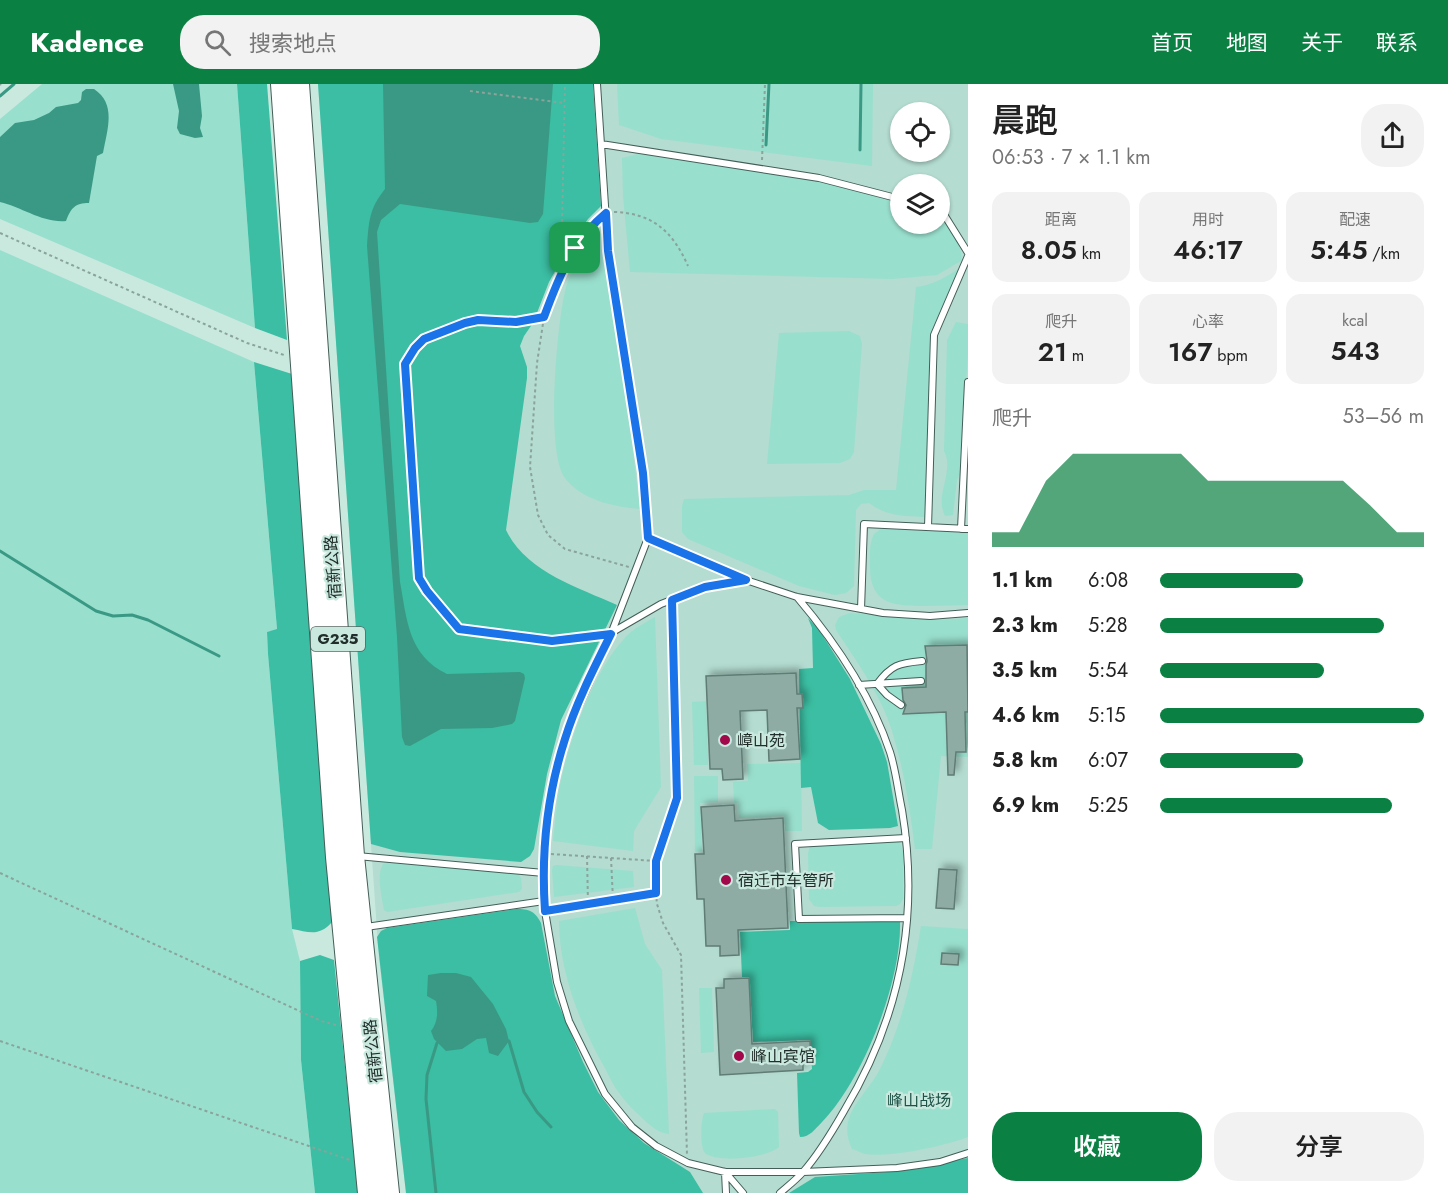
<!DOCTYPE html>
<html lang="zh">
<head>
<meta charset="utf-8">
<style>
	:root { --surface:#fff; --page:#f2f2f2; --text:#222; --muted:#767676; --accent:#0b8043 }
	body { margin:0; font-family:Jost,"Noto Sans SC",sans-serif; background:var(--page); color:var(--text); height:100vh; display:flex; flex-direction:column; font-size:22px; white-space:nowrap }
	* { box-sizing:border-box; margin:0 }
	p { font-size:20px; color:var(--muted) }
	.icon { flex:none; width:33px; height:33px; fill:none; stroke:currentColor; stroke-width:2; stroke-linecap:round; stroke-linejoin:round }
	.map { position:relative; flex:1; overflow:hidden }
	.sheet { display:flex; flex-direction:column; background:var(--surface); width:480px }
	.sheet>* { flex:none }
	.fabs { position:absolute; left:890px; top:18px; display:grid; gap:12px }
	.fabs a { display:grid; place-items:center; width:60px; height:60px; border-radius:50%; background:var(--surface); box-shadow:0 2px 4px #0004; font-size:30px }
	.pin { position:absolute; display:grid; place-items:center; width:51px; height:51px; color:#fff; margin:-26px; border-radius:12px; box-shadow:0 3px 9px #0006 }
	.round { display:grid; place-items:center; flex:none; width:63px; height:63px; border-radius:24px; background:var(--page) }
	.summary { display:flex; align-items:center; justify-content:space-between; height:102px; padding:0 24px }
	h1 { font-size:33px; font-weight:600; line-height:45px }
	.stats { display:grid; grid-template-columns:repeat(3,1fr); gap:9px; height:102px; padding:6px 24px }
	.stats div { display:grid; align-content:center; border-radius:15px; background:var(--page); text-align:center }
	.stats b { font-size:26px; font-weight:600 }
	.stats small { font-size:16px; font-weight:400 }
	.stats p { font-size:16px }
	.chart { height:168px; padding:12px 24px }
	.chart p { display:flex; justify-content:space-between }
	.chart svg { width:100%; height:108px; margin-top:6px; fill:var(--accent); opacity:.7 }
	.primary-button { display:flex; gap:12px; margin-top:auto; padding:12px 24px }
	.primary-button a { flex:1; height:69px; border-radius:24px; background:var(--accent); color:#fff; font-size:24px; font-weight:600; line-height:69px; text-align:center }
	.primary-button a+a { background:var(--page); color:var(--text) }
	ul { padding:0 24px; list-style:none; font-size:20px }
	li { display:grid; grid-template-columns:96px 72px 1fr; align-items:center; height:45px }
	li i { height:15px; border-radius:8px; background:var(--accent) }
	header { display:flex; align-items:center; gap:36px; box-sizing:border-box; height:84px; padding:0 30px; background:var(--accent); color:#fff }
	header strong { font-size:28px }
	nav { display:flex; gap:33px; margin-inline-start:auto; font-size:21px }
	.search { width:420px; height:54px; background:var(--page); display:flex; align-items:center; gap:15px; box-sizing:border-box; padding:0 21px; border-radius:24px; color:var(--muted); font-size:22px }
	main { display:flex; flex:1; min-height:0 }
	.map>svg:first-child { display:block }
</style>
</head>
<body>
<header>
<strong>Kadence</strong>
<div class="search"><svg class="icon" aria-label="search" viewBox="0 0 24 24"><circle cx="10" cy="10" r="6"/><path d="M15 15l6 6"/></svg>搜索地点</div>
<nav><a>首页</a><a>地图</a><a>关于</a><a>联系</a></nav>
</header>
<main>
<div class="map">
<svg width="968" height="1109" viewBox="0 0 968 1109">
	<defs>
		<filter id="shadow"><feDropShadow dx="4.5" dy="-4.5" stdDeviation="3" flood-color="#0004"/></filter>
	</defs>
	<rect width="100%" height="100%" fill="#c9e9df"/>
	<path fill="#b4dcd0" fill-rule="evenodd" d="M318 0H968V1109H406L379 875ZM900 28H939V68H900ZM900 100H939V140H900Z"/>
	<path fill="#99dfcd" d="M42 0H237L255 244 0 135V35Z
		M617 0H873L872 82 661 55 619 41Z
		M638 70 817 97 900 119V140H939V133L941 134C949 146 964 161 961 177L937 191 892 195 630 188 623 112 622 74Z
		M601 149 629 335 640 425C615 423 581 416 565 394 545 368 557 237 566 203 570 186 590 163 601 149Z
		M0 166 254 278 277 546 267 548 268 570 292 845 300 877 301 976 315 1109H0Z
		M960 184 931 249 925 433C904 432 886 432 869 419L861 420 856 426 854 502 846 509 835 511 799 502 688 455 682 448V422L684 415 849 411 864 406H896L916 203C933 201 946 193 960 184Z
		M956 238 968 240V270L960 390 957 396 953 431 945 432C934 411 955 387 944 367L947 256Z
		M849 247 860 252 862 260 854 368 850 375 840 379 767 380 779 249Z
		M881 445 968 449V521C954 521 940 522 926 522 894 522 869 521 870 481 870 470 869 460 874 450Z
		M850 529 936 536 968 534V673L941 672 932 765H915C910 725 904 685 892 647 881 611 857 578 836 546L835 541 839 533Z
		M655 533 661 703 634 747 633 767 553 757C555 740 556 723 559 706 568 659 595 580 631 548 638 542 647 538 655 533Z
		M706 617 708 681H694L692 618Z
		M801 679 802 747H785L784 732 739 734 738 719H734L733 698 748 697 747 680Z
		M694 692H718V718L700 719 702 767 695 768Z
		M899 757 903 767V815L900 820 896 822 820 823 814 822 809 815 808 769 810 762Z
		M387 779 518 790 521 794 522 805 519 808 387 828 384 826C382 814 376 791 383 780Z
		M556 781 633 787 634 803 554 813 552 786 553 782Z
		M635 824 645 860 662 886 669 1050C658 1049 651 1042 642 1034 635 1027 626 1019 620 1010 614 1003 610 994 606 986 581 943 559 888 559 837Z
		M921 842 968 845V1053C945 1062 890 1074 865 1070 861 1069 856 1066 852 1065 848 1056 846 1048 848 1038 852 1020 870 1004 879 987 902 942 913 892 921 842Z
		M699 904H712L714 968 701 969Z
		M775 1025 778 1028 779 1063C766 1074 722 1079 706 1070 699 1065 701 1036 704 1029Z"/>
	<path fill="#3bbea3" d="M237 0H267L287 256 255 244Z
		M318 0H593L601 122 588 135 571 159 549 198 533 239 524 252 520 262 527 283V294L506 446C526 488 578 503 617 521L561 636 547 690 534 765 530 772 521 778 400 768 371 760Z
		M254 278 292 290 332 838C319 853 309 848 292 845L268 570 267 548 277 545Z
		M808 534 818 544 850 595 881 660 887 678 898 742 890 744 829 746 818 739 811 703 801 704 799 585 813 584 812 544Z
		M516 825C529 825 535 827 541 839L555 912 583 978 598 1008 619 1036 644 1059 690 1088 703 1109H406L377 853 381 847 387 844Z
		M790 837H900C902 897 863 996 822 1038 815 1045 810 1053 800 1053L799 1049 797 989 808 988 812 985 810 956 753 958 749 893H742L740 848 790 846Z
		M320 871 334 876 358 1109H315L301 976 300 877Z
		M968 1074V1109H789L815 1093 902 1087Z"/>
	<path fill="#3a9984" d="M173 0H199L202 32 200 44 203 53 195 54 180 50 177 44 179 27Z
		M383 0H553L543 130 538 138 530 139 400 120 381 136 377 148 400 498C407 536 408 571 447 590L520 588 524 590 525 594 515 637 512 640 492 644 441 645 410 662 405 661 402 653 397 553 367 162C369 137 369 125 385 105Z
		M86 5H94C117 20 107 46 103 69L97 72 89 119C75 119 71 124 66 137 42 139 22 123 0 118V53L15 39 34 36 49 29 56 23 78 19 81 16 82 8Z
		M441 889H456L471 893 493 920 506 945 509 957 498 972 489 969 486 954 477 955 462 965 446 967 434 955 431 947C438 938 438 928 436 917L427 912 428 891Z"/>
	<g fill="none" stroke-linecap="round" stroke-linejoin="round">
		<path stroke="#3a9984" stroke-width="3" d="M0 12 14 0
			M766 61 769 0
			M860 66 861 0
			M0 467 96 527 113 532 132 531 148 536 219 572
			M509 957 524 1008 537 1028 551 1043
			M436 1109 426 1015 427 991 437 959"/>
	</g>
	<path fill="#8eaca4" stroke="#5f7c74" stroke-width="1.5" filter="url(#shadow)" d="M967 561 968 628H965L966 668H956L954 691H948L946 628 903 630 906 621 903 616 902 604 926 603V581L927 577 925 562Z
		M796 589 797 610H802L803 624H797L800 675 769 677 767 626 740 627 743 695 723 696 722 685H710L706 592Z
		M734 721 735 737 783 734 788 844 738 846 739 871 720 872V862H706L704 815H697L695 770H704L701 723Z
		M939 785 957 786 954 825 936 824Z
		M942 869 959 870 958 881 941 880Z
		M749 894 752 960 810 957 811 977H803V986L720 991 716 904H724V895Z"/>
	<g fill="none" stroke-linecap="round" stroke-linejoin="round">
		<g stroke="#435e57" stroke-width="8">
			<path id="lane" d="M597 0 608 167 643 389 648 454 611 550 565 653 552 701 544 753 545 827 557 898 569 937 605 1010 632 1043 656 1062 688 1079 725 1088H803L897 1084 940 1078 968 1069
				M601 60 819 94 900 115
				M939 127 945 132 968 169
				M928 443 934 251 968 172
				M961 445 968 298
				M648 454 746 496 797 513 883 529 930 532 968 529
				M861 525 864 440 968 445
				M611 549 661 520 705 503 745 496
				M859 601 921 597
				M901 621 887 611 877 600C891 581 899 579 922 577
				M906 754 795 760 799 835 907 834
				M357 772 544 789
				M366 843 544 817
				M725 1088 743 1109
				M725 1088 726 1109
				M780 1109C788 1102 797 1095 803 1088 819 1070 832 1048 844 1027 900 934 920 834 902 726 898 707 896 687 890 668 871 611 836 559 797 513"/>
		</g>
		<g stroke="#435e57" stroke-width="24">
			<path id="highway" d="M282 0 337 773 369 1109
				M298 0 353 772 388 1109"/>
		</g>
		<path stroke="#8aa39b" stroke-width="2" stroke-dasharray="3 3" stroke-linecap="butt" d="M0 1 1 0
			M470 7 564 19
			M762 76 765 0
			M614 128C653 129 673 148 688 182
			M598 135 575 164 561 187 544 233 537 279 530 383 538 431 548 451 565 465 629 483
			M0 149 247 259 284 271
			M561 186 565 0
			M544 233 516 238 478 236 466 239 424 255 415 264 405 280 419 494 427 507 459 545 552 557 602 551
			M672 524 677 714 659 765 656 777 655 800 657 820 663 839 681 871 687 1071
			M551 770 656 777
			M587 772 588 820
			M611 774 613 816
			M0 789 321 937 336 941
			M552 826 656 809
			M0 957 350 1076"/>
		<use href="#lane" stroke="#fff" stroke-width="6"/>
		<use href="#highway" stroke="#fff" stroke-width="22"/>
	</g>
	<g fill="none" stroke-linecap="round" stroke-linejoin="round">
		<g stroke="#fff" stroke-width="12">
			<path id="route" d="M606 129 608 167 643 389 648 454 746 496 705 503 672 516 677 714 656 777V809L545 827C541 769 547 711 565 655 576 619 594 584 611 550L552 557 459 545 427 507 419 494 405 280 415 264 424 255 465 239 478 236 516 238 544 233C558 195 573 156 606 129Z"/>
		</g>
		<use href="#route" stroke="#1a73e8" stroke-width="8"/>
	</g>
	<g fill="#a1094a" stroke="#c9e9df" stroke-width="2">
		<circle cx="725" cy="656" r="6"/>
		<circle cx="726" cy="796" r="6"/>
		<circle cx="739" cy="972" r="6"/>
	</g>
	<g text-anchor="middle" dominant-baseline="central" stroke-width="4.5" stroke-linejoin="round" paint-order="stroke">
		<rect fill="#c9e9df" stroke="#546661" stroke-width="1.5" x="311" y="543" width="54" height="24" rx="4.5"/>
		<g font-size="15" font-weight="bold" fill="#222e2b">
			<text x="338" y="555">G235</text>
		</g>
		<g font-size="16" fill="#222e2b" stroke="#c9e9df">
			<text transform="translate(333 483) rotate(-94)">宿新公路</text>
			<text transform="translate(373 967) rotate(-96)">宿新公路</text>
		</g>
		<g font-size="16" fill="#222e2b" stroke="#c9e9df" text-anchor="start">
			<text x="737" y="656">嶂山苑</text>
			<text x="738" y="796">宿迁市车管所</text>
			<text x="751" y="972">峰山宾馆</text>
		</g>
		<g font-size="16" fill="#1e5347" stroke="#c9e9df">
			<text x="919" y="1016">峰山战场</text>
		</g>
	</g>
</svg>
<div class="fabs">
<a><svg class="icon" aria-label="locate" viewBox="0 0 24 24"><circle cx="12" cy="12" r="6"/><path d="M12 2v4M12 18v4M2 12h4M18 12h4"/></svg></a>
<a><svg class="icon" aria-label="layers" viewBox="0 0 24 24"><path d="M12 4l9 5-9 5-9-5zM3 14l9 5 9-5"/></svg></a>
</div>
<div class="pin" style="left:575px;top:164px;background:#1e9e55"><svg class="icon" aria-label="arrive" viewBox="0 0 24 24"><path d="M6 21V4h12l-3 4 3 4H6"/></svg></div>
</div>
<section class="sheet">
<div class="summary"><div><h1>晨跑</h1><p>06:53 · 7 × 1.1 km</p></div><a class="round"><svg class="icon" aria-label="share" viewBox="0 0 24 24"><path d="M12 15V3M7 8l5-5 5 5M5 13v7h14v-7"/></svg></a></div>
<div class="stats">
<div><p>距离</p><b>8.05<small> km</small></b></div>
<div><p>用时</p><b>46:17</b></div>
<div><p>配速</p><b>5:45<small> /km</small></b></div>
</div>
<div class="stats">
<div><p>爬升</p><b>21<small> m</small></b></div>
<div><p>心率</p><b>167<small> bpm</small></b></div>
<div><p>kcal</p><b>543</b></div>
</div>
<div class="chart"><p><span>爬升</span>53–56 m</p>
<svg viewBox="0 0 160 44" preserveAspectRatio="none"><path d="M0 44V38L10 38L20 17L30 6L40 6L50 6L60 6L70 6L80 17L90 17L100 17L110 17L120 17L130 17L140 27L150 38L160 38V44z"/></svg>
</div>
<ul>
<li><b>1.1 km</b>6:08<i style="width:54%"></i></li>
<li><b>2.3 km</b>5:28<i style="width:85%"></i></li>
<li><b>3.5 km</b>5:54<i style="width:62%"></i></li>
<li><b>4.6 km</b>5:15<i style="width:100%"></i></li>
<li><b>5.8 km</b>6:07<i style="width:54%"></i></li>
<li><b>6.9 km</b>5:25<i style="width:88%"></i></li>
</ul>
<div class="primary-button"><a>收藏</a><a>分享</a></div>
</section>
</main>
</body>
</html>
